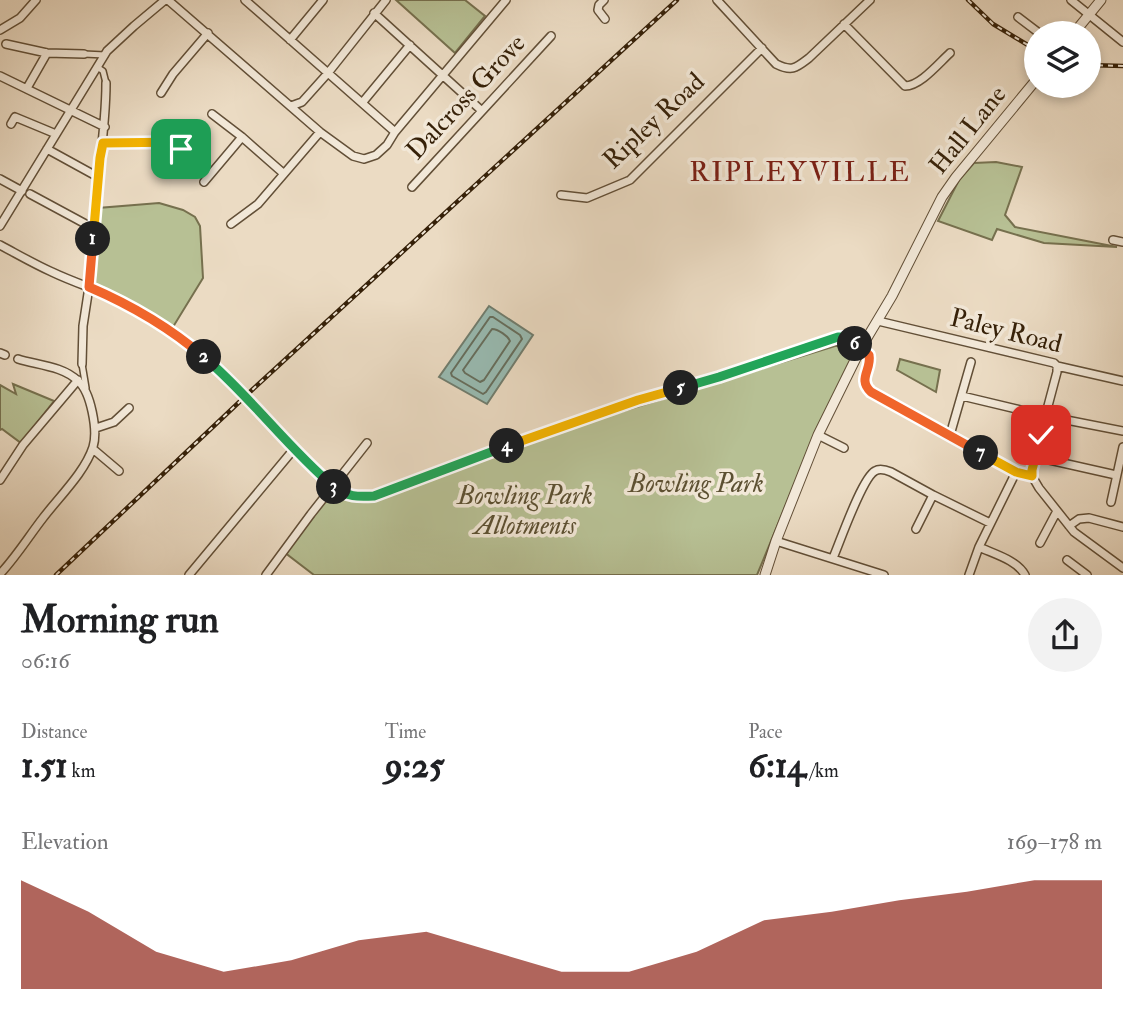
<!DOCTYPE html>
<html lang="en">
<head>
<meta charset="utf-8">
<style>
	:root { --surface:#fff; --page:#f2f2f2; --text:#202124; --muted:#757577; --accent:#8f2418 }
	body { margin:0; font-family:"IM FELL Double Pica",serif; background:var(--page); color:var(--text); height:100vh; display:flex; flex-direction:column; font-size:26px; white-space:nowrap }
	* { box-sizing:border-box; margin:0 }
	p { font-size:23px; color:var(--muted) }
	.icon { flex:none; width:38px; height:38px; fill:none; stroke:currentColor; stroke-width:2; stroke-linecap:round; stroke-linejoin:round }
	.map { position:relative; height:575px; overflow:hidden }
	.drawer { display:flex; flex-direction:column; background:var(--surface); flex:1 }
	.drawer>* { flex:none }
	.buttons { position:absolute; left:1024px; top:21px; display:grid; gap:14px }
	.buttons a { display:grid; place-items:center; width:77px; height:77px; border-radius:50%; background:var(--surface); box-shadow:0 4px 10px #0003; font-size:35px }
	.pin { position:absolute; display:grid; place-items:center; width:60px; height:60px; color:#fff; margin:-30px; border-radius:14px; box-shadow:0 4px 10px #0006 }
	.km { position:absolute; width:35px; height:35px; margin:-18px; border-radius:50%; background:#222; color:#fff; font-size:19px; line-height:35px; text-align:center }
	.round { display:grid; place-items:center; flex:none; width:74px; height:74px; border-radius:37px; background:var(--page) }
	.head { display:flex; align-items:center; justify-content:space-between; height:119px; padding:0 21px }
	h1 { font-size:38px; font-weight:800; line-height:52px }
	.stats { display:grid; grid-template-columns:repeat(3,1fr); gap:10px; height:119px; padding:7px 21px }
	.stats div { display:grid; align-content:center }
	.stats b { font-size:35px; font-weight:800 }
	.stats small { font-size:19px; font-weight:400 }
	.stats p { font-size:19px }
	.chart { height:196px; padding:14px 21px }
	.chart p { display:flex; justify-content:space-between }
	.chart svg { width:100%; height:126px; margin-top:7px; fill:var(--accent); opacity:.7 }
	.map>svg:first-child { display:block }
</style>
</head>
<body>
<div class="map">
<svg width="1123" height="575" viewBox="0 0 1123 575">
	<rect width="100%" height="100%" fill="#ebdbc3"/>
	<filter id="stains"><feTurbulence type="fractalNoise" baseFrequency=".00286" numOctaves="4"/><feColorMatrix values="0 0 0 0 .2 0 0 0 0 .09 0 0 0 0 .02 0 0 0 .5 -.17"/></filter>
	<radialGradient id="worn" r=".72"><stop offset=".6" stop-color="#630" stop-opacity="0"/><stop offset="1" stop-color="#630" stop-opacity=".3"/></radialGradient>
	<path fill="#b7c094" stroke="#76704e" stroke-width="2" d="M396 0H465L485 16 455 53Z
		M996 162 1022 167 1005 215 1015 227 1117 247 1044 243 997 229 992 240 938 221 959 180 974 163Z
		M159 203 183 210 195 217 200 226 203 278 173 327 128 300 95 288 98 208Z
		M835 346H847L856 353 819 425 757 575H314L284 552 333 486 343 494 374 496 500 449Z
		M900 359 940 370 936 392 897 370Z
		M13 384 54 401 21 443 2 429 0 430V385L16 394Z"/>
	<path fill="#98bbb2" stroke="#707d6e" stroke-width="2" d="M489 306 533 335 487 404 439 377Z"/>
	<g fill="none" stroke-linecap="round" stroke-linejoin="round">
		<path stroke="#666e5d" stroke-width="2" d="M490 317H493L520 335 522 339 486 392 483 394 452 376 451 373Z
			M492 329C498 329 508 336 510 341L484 380 480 382 465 373 463 370Z"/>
		<g stroke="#624f37" stroke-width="8">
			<path id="pedestrian" d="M84 54 105 55
				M97 67 103 71 106 83
				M89 287 93 237
				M82 364 86 388"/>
		</g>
		<g stroke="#624f37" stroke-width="10">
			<path id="minor" d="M168 0 320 132 353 156 364 159 376 155 387 145 395 132 506 0
				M245 0 395 132
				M604 0 599 5 598 10 605 19
				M717 0 776 64C792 72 796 68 809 58L870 0
				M1071 0 1123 42
				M374 13 482 111
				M1018 17 1039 33
				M844 24 905 86C920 86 938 64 950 53
				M0 30 20 18 36 0
				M290 40 323 0
				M6 44 47 53 84 54
				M0 76 105 127
				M27 88 47 53
				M161 93 173 74 208 33
				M362 103 410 45
				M291 106 302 102 328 73 386 0
				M212 114 242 137 283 173
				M11 124 15 117 56 134
				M103 143 183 142 185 132 180 128
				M47 149 98 177
				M0 179 22 191
				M204 182 242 137
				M412 187 551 36
				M30 194 93 228
				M561 195 587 198 630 180 762 48
				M231 224 258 204 320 132
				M0 226 107 51 134 26 165 0
				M93 237C95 186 106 135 106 83
				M1113 240 1123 242
				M0 245C17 254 34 264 52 272 75 283 99 290 122 301 165 322 202 355 237 387
				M878 321 1054 363 1057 366 1123 381
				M0 353 5 355
				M82 364 83 326 89 287
				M962 396 1046 416 1123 431
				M262 414 312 468 343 494 358 497 374 496 482 455 638 400 719 377 838 337H844L869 355C872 370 857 379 871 392L1016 472 1032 476
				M96 428 114 422 129 408
				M818 435 844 448
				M950 435 971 362
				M93 449 119 471
				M1045 459 1116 475
				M1032 476 1039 488 1074 532 1123 568
				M1032 476 1036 451 1057 372V366
				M0 480 23 445 78 380
				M1111 502 1123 447
				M1069 526 1079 519 1089 518 1123 527
				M916 529 933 495
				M776 541 884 575
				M1040 543 1057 511
				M979 547C994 554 1017 560 1025 575
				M833 558C840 542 862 478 875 471 880 468 886 470 891 472L933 495 990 523
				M1067 560 1087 575
				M0 574C16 557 29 536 43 518 59 497 85 472 93 447 98 431 91 392 78 381 63 366 37 365 18 359
				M189 575 294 449
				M266 575 311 514 367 443
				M969 575 979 547 1016 472"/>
		</g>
		<g stroke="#624f37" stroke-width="11">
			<path id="tertiary" d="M1074 33 1101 0
				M765 575 776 541 818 435 861 348 892 296 942 197 956 177 1036 80"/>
		</g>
		<use href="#pedestrian" stroke="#f2e8d8" stroke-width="5"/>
		<use href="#minor" stroke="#f2e8d8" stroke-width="7"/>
		<use href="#tertiary" stroke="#f2e8d8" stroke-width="9"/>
		<g stroke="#352008" stroke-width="4.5">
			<path id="rail" d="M968 0 993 24 1036 50
				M1088 65 1123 66
				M56 575 252 390 677 0"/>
		</g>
		<use href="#rail" stroke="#f2e8d8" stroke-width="2" stroke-dasharray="5" stroke-linecap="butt"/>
		<g stroke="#624f37" stroke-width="10" stroke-linecap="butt">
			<path id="minor-bridge" d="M237 387 262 414"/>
		</g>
		<use href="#minor-bridge" stroke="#f2e8d8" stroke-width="7"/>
	</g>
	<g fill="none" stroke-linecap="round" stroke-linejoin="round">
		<g stroke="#fff" stroke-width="14">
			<path id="split-1" d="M93 239 100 158 103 143 183 142 181 149"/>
		</g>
		<g stroke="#fff" stroke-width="14">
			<path id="split-2" d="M93 239 89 287C131 305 169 327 204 357"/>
		</g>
		<g stroke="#fff" stroke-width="14">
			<path id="split-3" d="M204 357C251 397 287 447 334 487"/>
		</g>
		<g stroke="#fff" stroke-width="14">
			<path id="split-4" d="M334 487C348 497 357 497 374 496L507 446"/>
		</g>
		<g stroke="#fff" stroke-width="14">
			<path id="split-5" d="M507 446 638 400 681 388"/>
		</g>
		<g stroke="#fff" stroke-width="14">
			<path id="split-6" d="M681 388 719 377 838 337H844L855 344"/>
		</g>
		<g stroke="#fff" stroke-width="14">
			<path id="split-7" d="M855 344 869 355C872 370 857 379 871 392L981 453"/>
		</g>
		<g stroke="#fff" stroke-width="14">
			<path id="split-8" d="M981 453 1016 472 1032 476V470L1041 435"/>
		</g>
		<use href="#split-1" stroke="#f5b400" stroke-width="9"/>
		<use href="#split-2" stroke="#f0652b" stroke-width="9"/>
		<use href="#split-3" stroke="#22a559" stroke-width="9"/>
		<use href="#split-4" stroke="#22a559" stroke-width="9"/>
		<use href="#split-5" stroke="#f5b400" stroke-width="9"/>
		<use href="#split-6" stroke="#22a559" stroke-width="9"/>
		<use href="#split-7" stroke="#f0652b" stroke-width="9"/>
		<use href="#split-8" stroke="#f5b400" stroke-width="9"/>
	</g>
	<g text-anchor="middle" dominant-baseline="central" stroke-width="7" stroke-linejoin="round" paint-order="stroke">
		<g font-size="26" fill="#352008" stroke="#f2e8d8">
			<text transform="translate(466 97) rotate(-47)">Dalcross Grove</text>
			<text transform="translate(654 121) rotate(-43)">Ripley Road</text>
			<text transform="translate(968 130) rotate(-51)">Hall Lane</text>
			<text transform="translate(1006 331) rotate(14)">Paley Road</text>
		</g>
		<g font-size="26" font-style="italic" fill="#5c5032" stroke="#f2e8d8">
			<text x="696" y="484">Bowling Park</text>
			<text x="525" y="496">Bowling Park<tspan x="525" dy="30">Allotments</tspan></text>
		</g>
		<g font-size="28" letter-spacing="2" fill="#7a1f14" stroke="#f2e8d8">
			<text x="800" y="172">RIPLEYVILLE</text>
		</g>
	</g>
	<rect width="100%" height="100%" filter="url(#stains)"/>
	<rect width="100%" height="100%" fill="url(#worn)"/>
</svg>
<div class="buttons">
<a><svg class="icon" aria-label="layers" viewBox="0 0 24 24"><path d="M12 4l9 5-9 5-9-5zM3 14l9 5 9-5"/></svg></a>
</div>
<div class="pin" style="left:181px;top:149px;background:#1e9e55"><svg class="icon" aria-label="arrive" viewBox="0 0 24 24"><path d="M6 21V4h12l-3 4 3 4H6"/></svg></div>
<div class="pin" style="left:1041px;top:435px;background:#d93025"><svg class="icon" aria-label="check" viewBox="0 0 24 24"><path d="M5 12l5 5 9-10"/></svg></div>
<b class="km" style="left:93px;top:239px">1</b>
<b class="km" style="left:204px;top:357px">2</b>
<b class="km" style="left:334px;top:487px">3</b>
<b class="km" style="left:507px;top:446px">4</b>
<b class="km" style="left:681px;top:388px">5</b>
<b class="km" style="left:855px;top:344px">6</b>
<b class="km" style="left:981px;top:453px">7</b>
</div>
<section class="drawer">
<div class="head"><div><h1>Morning run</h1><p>06:16</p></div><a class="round"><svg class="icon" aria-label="share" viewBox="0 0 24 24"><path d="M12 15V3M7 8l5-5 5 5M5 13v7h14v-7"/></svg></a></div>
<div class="stats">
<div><p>Distance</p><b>1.51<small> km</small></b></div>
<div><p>Time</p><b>9:25</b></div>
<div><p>Pace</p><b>6:14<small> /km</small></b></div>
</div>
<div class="chart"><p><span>Elevation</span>169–178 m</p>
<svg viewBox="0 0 160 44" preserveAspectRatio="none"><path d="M0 44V6L10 17L20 31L30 38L40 34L50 27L60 24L70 31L80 38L90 38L100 31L110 20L120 17L130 13L140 10L150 6L160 6V44z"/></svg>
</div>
</section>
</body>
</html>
